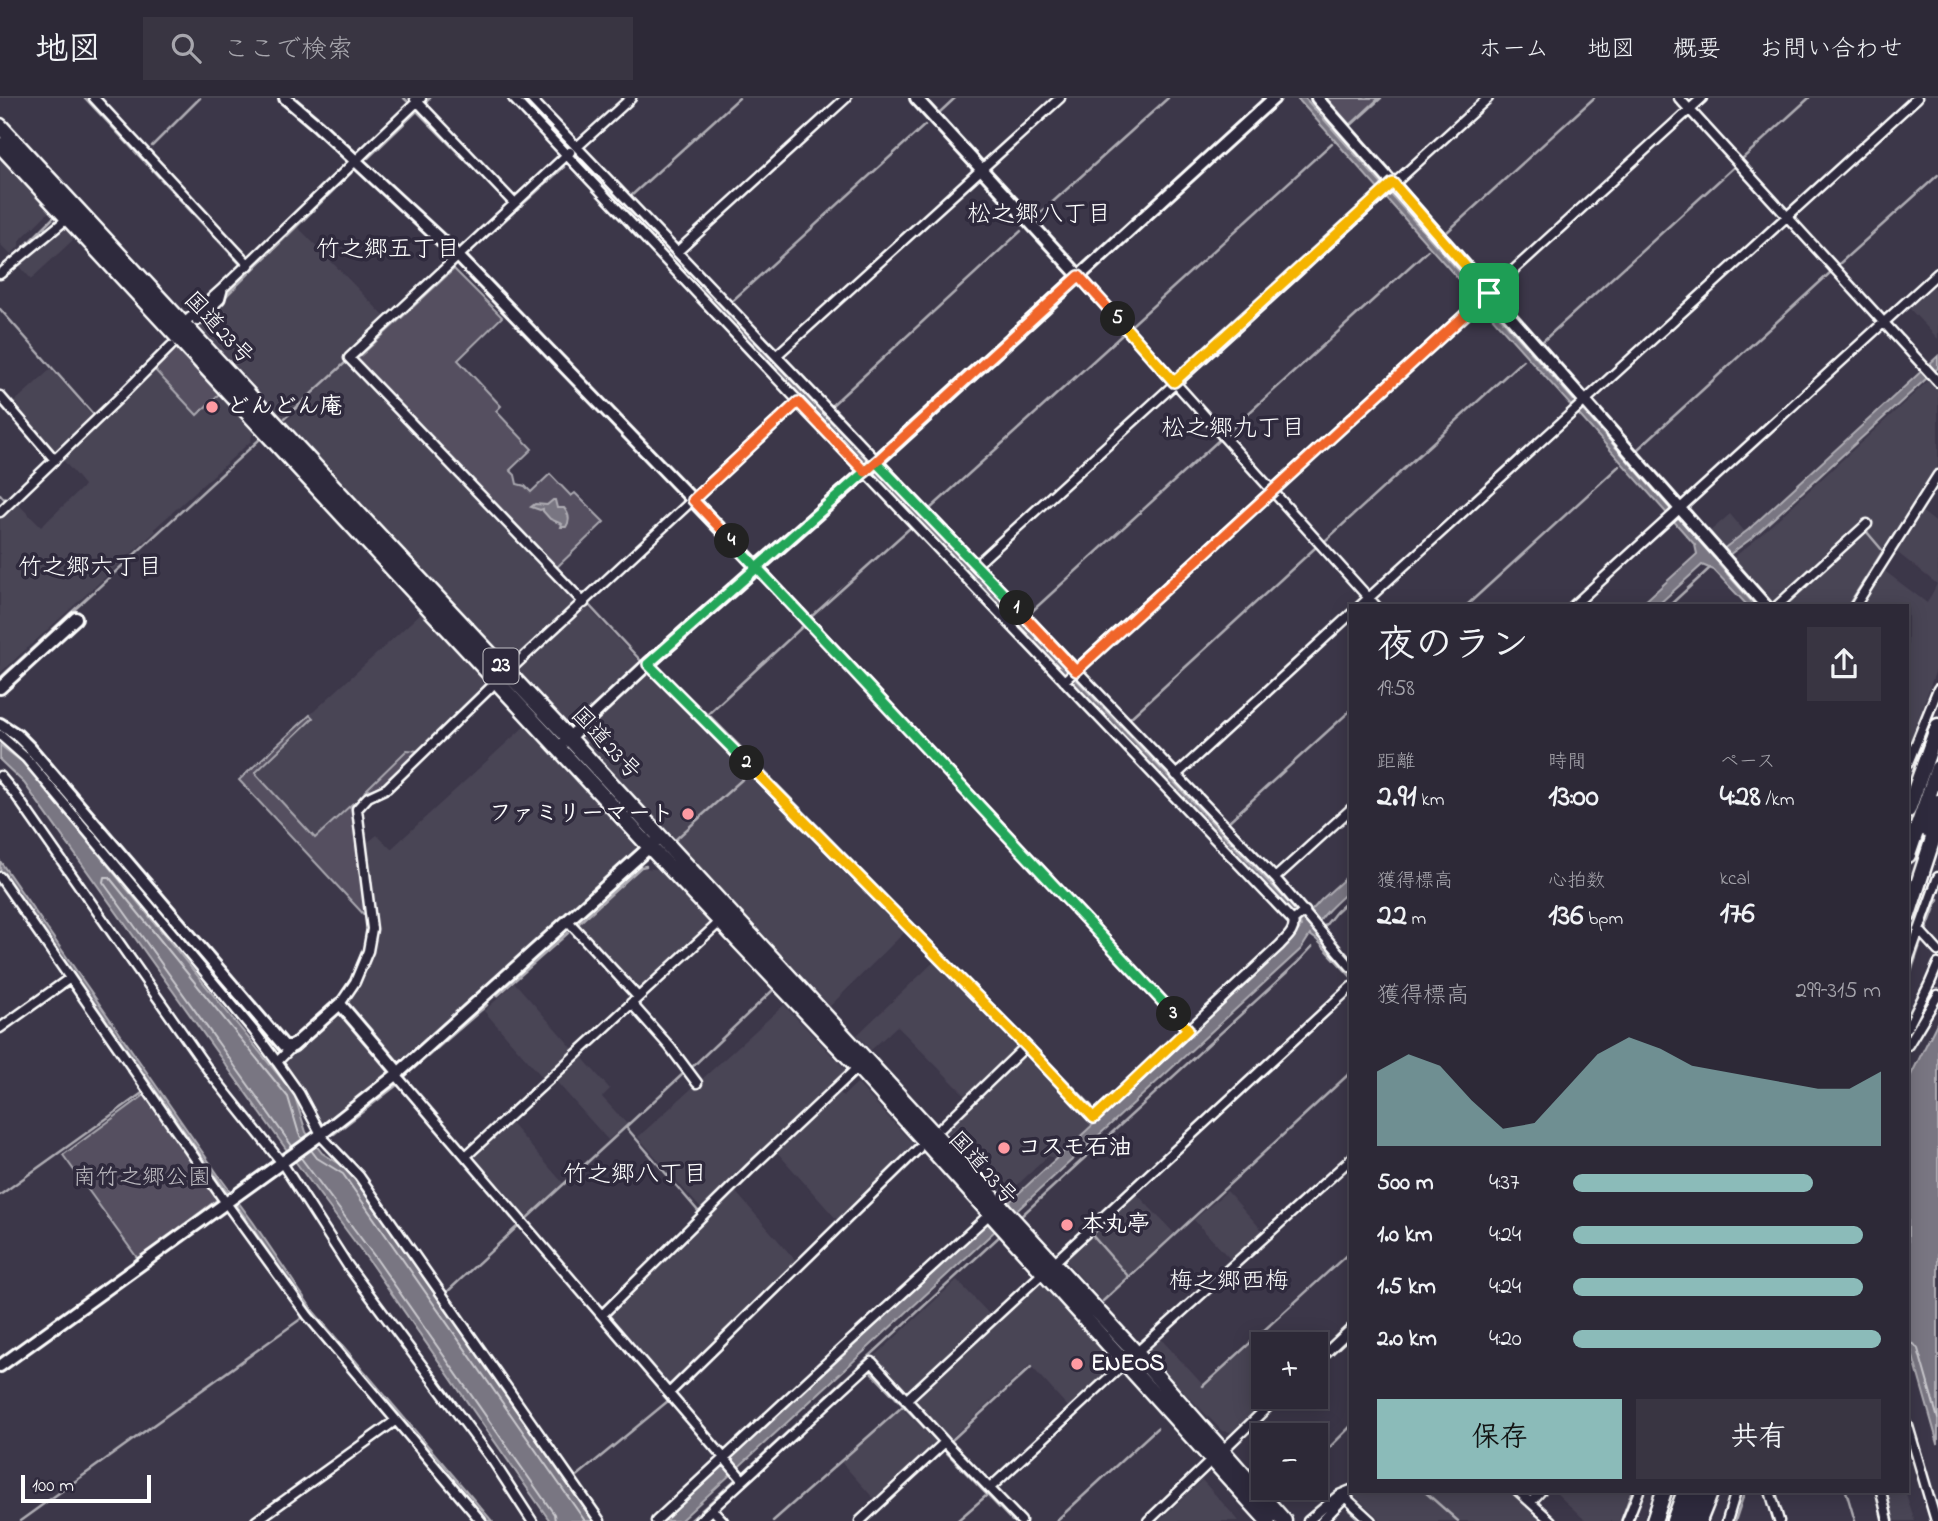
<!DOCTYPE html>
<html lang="ja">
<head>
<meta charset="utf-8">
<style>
	:root { --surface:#2d2937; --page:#393542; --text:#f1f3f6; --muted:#a7a6ad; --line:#484552; --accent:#8bbbb9 }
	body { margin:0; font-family:"Indie Flower","Klee One",sans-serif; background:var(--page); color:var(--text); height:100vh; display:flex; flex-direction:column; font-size:26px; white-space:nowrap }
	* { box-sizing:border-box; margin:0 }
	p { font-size:23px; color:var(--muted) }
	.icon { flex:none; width:38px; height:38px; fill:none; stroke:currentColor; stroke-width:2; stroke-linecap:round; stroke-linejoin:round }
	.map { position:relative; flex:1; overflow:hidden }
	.panel { position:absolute; left:1349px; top:506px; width:560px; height:889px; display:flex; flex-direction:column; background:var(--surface); border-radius:0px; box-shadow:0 4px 18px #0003,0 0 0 2px var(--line) }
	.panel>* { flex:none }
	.fabs { position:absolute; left:1251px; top:1234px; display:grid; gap:14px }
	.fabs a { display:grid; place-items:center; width:77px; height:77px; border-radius:0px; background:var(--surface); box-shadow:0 4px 18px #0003,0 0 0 2px var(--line); font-size:35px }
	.scale { position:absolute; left:21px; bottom:18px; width:130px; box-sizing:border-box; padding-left:7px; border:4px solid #fff; border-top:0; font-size:19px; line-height:24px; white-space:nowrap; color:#fff; -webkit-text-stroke:5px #2f2a3d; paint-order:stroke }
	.pin { position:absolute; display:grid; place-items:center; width:60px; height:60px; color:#fff; margin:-30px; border-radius:14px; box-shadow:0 4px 10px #0006 }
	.km { position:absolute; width:35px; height:35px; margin:-18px; border-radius:50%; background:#222; color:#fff; font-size:19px; line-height:35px; text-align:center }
	.round { display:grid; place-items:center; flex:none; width:74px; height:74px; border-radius:0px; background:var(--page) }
	.overview { display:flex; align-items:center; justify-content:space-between; height:119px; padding:0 28px }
	h1 { font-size:38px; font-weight:700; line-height:52px }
	.stats { display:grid; grid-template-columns:repeat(3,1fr); gap:10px; height:119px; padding:7px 28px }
	.stats div { display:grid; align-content:center }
	.stats b { font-size:30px; font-weight:700 }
	.stats small { font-size:19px; font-weight:400 }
	.stats p { font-size:19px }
	.chart { height:196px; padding:14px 28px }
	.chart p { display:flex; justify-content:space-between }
	.chart svg { width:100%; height:126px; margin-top:7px; fill:var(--accent); opacity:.7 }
	.cta { display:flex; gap:14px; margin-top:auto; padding:14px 28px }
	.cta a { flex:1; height:80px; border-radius:0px; background:var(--accent); color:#111; font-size:28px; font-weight:700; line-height:80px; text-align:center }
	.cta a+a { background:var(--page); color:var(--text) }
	ul { padding:0 28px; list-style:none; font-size:23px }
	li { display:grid; grid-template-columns:112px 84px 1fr; align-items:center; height:52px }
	li i { height:18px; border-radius:9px; background:var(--accent) }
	header { display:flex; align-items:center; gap:42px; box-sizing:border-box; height:98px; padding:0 35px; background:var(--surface); border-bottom:2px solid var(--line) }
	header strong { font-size:33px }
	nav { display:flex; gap:38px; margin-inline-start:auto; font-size:24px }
	.search { width:490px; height:63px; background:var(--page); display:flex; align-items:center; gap:18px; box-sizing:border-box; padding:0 24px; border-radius:0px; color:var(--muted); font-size:26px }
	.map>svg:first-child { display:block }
</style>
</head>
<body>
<header>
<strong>地図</strong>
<div class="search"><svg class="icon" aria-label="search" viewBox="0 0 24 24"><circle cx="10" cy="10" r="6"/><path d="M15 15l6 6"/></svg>ここで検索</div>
<nav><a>ホーム</a><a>地図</a><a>概要</a><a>お問い合わせ</a></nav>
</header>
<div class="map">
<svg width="1938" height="1423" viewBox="0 0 1938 1423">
	<rect width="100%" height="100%" fill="#3c3749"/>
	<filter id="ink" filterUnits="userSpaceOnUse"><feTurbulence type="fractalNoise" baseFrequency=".0143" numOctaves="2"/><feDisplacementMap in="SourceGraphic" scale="14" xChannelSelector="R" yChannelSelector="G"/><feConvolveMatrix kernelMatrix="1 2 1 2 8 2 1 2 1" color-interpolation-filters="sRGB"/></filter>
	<g filter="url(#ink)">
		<path fill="#494455" d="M0 60 50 113 19 143V148L11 157 0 146Z
			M296 127 385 219 342 258 346 262 284 320 197 227 226 201 224 198Z
			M61 129 64 130 74 141 31 181 17 165Z
			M1931 187 1938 194V241L1907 208Z
			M347 265 579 505 512 567 286 323Z
			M153 270 197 316 219 296 255 334 252 337 251 343 154 431 156 433 0 575V421L17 405 41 429 81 391 84 387 63 362V359L123 302Z
			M51 271 92 318 59 351 55 352 50 351 12 306Z
			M1929 282 1938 292V370L1851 507H1781L1867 429 1862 424 1777 504 1772 505 1733 460 1754 443Z
			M1920 412 1938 426V566L1910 644 1908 642V508H1859L1882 471 1927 505 1937 486 1894 452Z
			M1730 416 1745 434 1722 451 1708 435Z
			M586 507 641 566 574 626 566 625 517 572Z
			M421 515 489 588 383 687 364 694 352 706 367 820 239 682Z
			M649 573 907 832 830 908 581 642 582 635Z
			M526 627 633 740 636 748 635 752 632 758 403 964H396L347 910 348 902 356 891 370 861 376 827 367 745 377 737 391 751Z
			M642 770 661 771 711 827 639 892 636 893 577 827Z
			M937 861 1020 947 967 999 897 928 871 952 857 937Z
			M515 885 575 953 544 981 484 913Z
			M784 907 848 974 703 1113 638 1039Z
			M336 918 341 919 390 974V978L327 1026 320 1023 288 972 286 964Z
			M1025 955 1094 1025 1057 1061 1048 1058 1012 1092 1002 1095 944 1031 962 1014H964L1015 961 1017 963Z
			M580 957 610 991 602 999 627 1026 608 1042 554 981Z
			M857 985 916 1049 838 1123 776 1053 840 995 843 998Z
			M508 1022 563 1085 523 1121 470 1058Z
			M734 1092 797 1164 668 1290 610 1220 611 1215Z
			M1227 1093 1262 1132 1230 1161 1194 1122Z
			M1135 1094 1174 1135 1102 1203 1066 1163V1159Z
			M957 1182 991 1218 909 1292H903L873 1260Z
			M1040 1185 1046 1186 1116 1265 1069 1310 1030 1267 950 1341 915 1304 916 1302Z
			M1160 1240 1204 1288 1255 1243 1263 1252 1264 1298 1272 1299 1232 1334 1222 1333 1148 1257 1152 1247Z
			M902 1310 937 1345 875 1402 841 1364Z
			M1202 1382 1239 1423H1159Z
			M1360 1393H1510L1544 1423H1382L1355 1398Z
			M1554 1393H1630L1619 1423H1586Z
			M1885 1393H1905L1915 1423H1893Z"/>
		<path fill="#555060" stroke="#aaa8b0" stroke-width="2" d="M1324 0H1379L1349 28Z
			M454 171 502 219 458 262 501 308 496 313 532 351 510 372 515 377 517 386 525 388 531 394 550 376 571 398 575 395 604 424 556 470 355 263Z
			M174 248 219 296 197 317 153 270Z
			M310 617 313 620 255 675 315 740 352 706 367 820 239 682Z
			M407 652 420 653 383 687 364 694Z
			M146 996 218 1101 138 1161 63 1057Z"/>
		<path fill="#797682" stroke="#afadb4" stroke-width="2" d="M518 0H523L1304 821 1321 802 1351 775V791C1337 804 1322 816 1314 832L1351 875V879L1317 842 1310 837 1301 851 680 1423H664L1282 852 1301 829 1300 825Z
			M1297 0H1305L1713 459 1748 432 1938 258V270L1752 440 1729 457 1719 467 1755 507H1747L1714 472 1702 467 1658 507H1641L1697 456 1695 447Z
			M553 402H555L557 410H564C569 416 571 422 566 429H561L562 426 550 421 543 413V411L540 412 531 409 535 406 547 407Z
			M0 647 26 667 294 996 306 1034 322 1055 348 1071 593 1423H550L369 1163 286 1051 24 685 0 662Z
			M0 763 219 1078 253 1124 314 1214 492 1423H486L310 1215 249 1125 0 771Z
			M1938 923V1346L1908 1241V983Z"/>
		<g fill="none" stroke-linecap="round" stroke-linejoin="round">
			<path stroke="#c9c8cd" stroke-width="2" d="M292 1048 103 784 104 779H109L288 999 299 1036 302 1041
				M311 1052 317 1060 343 1076 585 1423
				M301 1060 375 1159 554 1416 555 1423
				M1908 1245 1914 1246 1918 1251 1938 1321"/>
			<path stroke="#afadb4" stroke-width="2.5" d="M85 0 239 165
				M404 0 407 3
				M426 4 430 0
				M418 14 468 65
				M940 14 955 0
				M1349 29 1381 0
				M152 48 200 0
				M368 60 416 14
				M1742 61 1809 0
				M631 98 739 0
				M1036 119 1168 0
				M1447 134 1594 0
				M469 155 564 69
				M7 166 54 119
				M1839 166 1938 77
				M226 198 351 75
				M731 204 925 27
				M0 211 93 316
				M404 214 451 172
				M1133 226 1332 45
				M1543 243 1734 69
				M830 309 1021 133
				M285 320 345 265
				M1228 334 1428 152
				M1638 351 1831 174
				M0 396 6 403
				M930 411 1123 236
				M1326 442 1523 262
				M588 506 642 564
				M1466 508 1619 368
				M1669 508 1710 470
				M1848 508 1883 453 1866 433
				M1028 517 1219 342
				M811 519 910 430
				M802 529 708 616 1092 1008
				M0 580 260 341
				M1129 621 1315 450
				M1228 724 1351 612
				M675 742 747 677
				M579 825 641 769 646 768
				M1324 829 1336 814 1351 800
				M1926 833 1938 801
				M1908 883 1922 841
				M497 898 568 835
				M690 971 772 893
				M404 979 487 907
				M626 1029 698 1113
				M334 1036 397 987
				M0 1097 145 993
				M1019 1120 1297 865 1312 849
				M526 1121 683 976
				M1091 1136 1128 1178
				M446 1195 519 1127
				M1103 1203 1351 974
				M868 1271 938 1344
				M1203 1288 1351 1153
				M678 1293 864 1111
				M952 1342 1031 1269
				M946 1354 1012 1423
				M1316 1363 1351 1328
				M744 1374 1002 1136
				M576 1379 668 1303
				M1424 1393 1458 1423
				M1846 1393 1855 1423
				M1284 1396 1290 1390
				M1530 1397 1534 1393
				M1349 1412 1361 1423
				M20 1423 302 1220
				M690 1423 737 1380
				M773 1423 903 1308
				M957 1423 987 1397
				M1056 1423 1157 1330
				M1621 1423 1632 1393
				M1735 1423 1745 1393"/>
			<g stroke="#fff" stroke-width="13">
				<path id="street" d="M94 0 249 167
					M513 0 865 374 1293 823
					M530 0 1275 780 1351 869
					M1679 0 1938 284
					M415 1 514 105
					M577 49 631 0
					M570 54 349 260 584 505
					M677 154 846 0
					M0 176 68 120
					M1079 178 1376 508
					M197 223 220 201 223 190 421 0
					M183 226 223 190
					M777 257 1060 0
					M0 298 55 362
					M0 414 118 301 171 248
					M976 467 1488 0
					M757 469 1188 931
					M1360 508 1917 0
					M1573 508 1938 175
					M1777 508 1867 426
					M1855 508 1938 377
					M648 566 1026 948 1094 1020 1280 847C1286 840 1296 833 1293 823L1305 813
					M514 568 798 304
					M1064 583 1702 0
					M0 637 26 660 254 933 277 964
					M1908 665 1938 591
					M1176 677 1351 516
					M0 678 15 696 211 976 282 1065 348 1168 493 1363 532 1423
					M0 779 226 1105 308 1218 481 1423
					M1275 780 1351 711
					M568 823 638 899
					M1919 832 1938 853
					M1908 863 1938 779
					M631 905 670 949 697 985
					M340 906 355 884 368 853 372 831 357 711 368 699 387 690 490 590
					M1908 929 1929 887 1938 866
					M0 930 70 880
					M1908 947 1938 897
					M293 948 277 964 299 995 321 1036
					M396 977 743 1382
					M942 1029 1026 948
					M320 1037 359 1078 600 1423
					M466 1058 721 823
					M602 1217 750 1071 858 969
					M1136 1255 1351 1061
					M1316 1264 1351 1231
					M669 1295 918 1051
					M906 1302 1351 889
					M1908 1328 1936 1423
					M1222 1353 1279 1298
					M990 1390 1126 1264
					M1518 1393 1551 1423
					M1770 1393 1779 1423
					M1881 1393 1888 1423
					M1345 1399 1371 1423
					M1531 1404 1541 1393
					M256 1423 395 1323
					M656 1423 848 1245 991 1115
					M699 1423 712 1411
					M723 1423 712 1411 872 1264 945 1344 1021 1423
					M860 1423 945 1344
					M1148 1423 1213 1361
					M1308 1423 1339 1397 1351 1392
					M1322 1423 1349 1395
					M1627 1423 1639 1393
					M1727 1423 1736 1393"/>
			</g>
			<g stroke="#fff" stroke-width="16">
				<path id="secondary" d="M285 0 318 28 458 158 757 469
					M916 0 1079 178
					M1317 0 1766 508
					M0 590 76 520
					M0 626 17 637 30 650 284 948H293L340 906 399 975
					M563 645 648 566 865 374 1274 0
					M1908 651 1911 653
					M0 1268 320 1037 396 977 655 744"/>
			</g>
			<g stroke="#fff" stroke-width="19">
				<path id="highway" d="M0 28 370 428 569 640 1136 1255 1284 1423
					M0 47 650 749 858 969 1268 1423
					M1908 712 1938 628
					M1928 733 1938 704
					M1908 757 1938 670
					M1908 817 1938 725
					M1654 1423 1664 1393
					M1674 1423 1685 1393
					M1687 1423 1698 1393
					M1699 1423 1711 1393"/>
			</g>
			<use href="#street" stroke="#2f2a3d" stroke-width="8"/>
			<use href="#secondary" stroke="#2f2a3d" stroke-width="10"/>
			<use href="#highway" stroke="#2f2a3d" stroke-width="14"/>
		</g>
	</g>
	<g fill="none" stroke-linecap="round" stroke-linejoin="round" filter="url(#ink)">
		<g stroke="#fff" stroke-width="14">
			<path id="split-1" d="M1017 510 1076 573 1489 195"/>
		</g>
		<g stroke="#fff" stroke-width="14">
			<path id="split-2" d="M747 665 648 566 876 364 1017 510"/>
		</g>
		<g stroke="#fff" stroke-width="14">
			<path id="split-3" d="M747 665 1026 948 1094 1020 1188 931 1174 916"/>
		</g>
		<g stroke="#fff" stroke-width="14">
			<path id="split-4" d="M732 443 1174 916"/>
		</g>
		<g stroke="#fff" stroke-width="14">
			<path id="split-5" d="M732 443 693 402 798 304 865 374 1079 178 1118 221"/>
		</g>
		<g stroke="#fff" stroke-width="14">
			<path id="split-6" d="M1118 221 1174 284 1393 85 1489 195"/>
		</g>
		<use href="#split-1" stroke="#f0652b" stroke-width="9"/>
		<use href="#split-2" stroke="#22a559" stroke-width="9"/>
		<use href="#split-3" stroke="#f5b400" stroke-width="9"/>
		<use href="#split-4" stroke="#22a559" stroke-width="9"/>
		<use href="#split-5" stroke="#f0652b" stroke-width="9"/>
		<use href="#split-6" stroke="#f5b400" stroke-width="9"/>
	</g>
	<g fill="#ff9aa2" stroke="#2f2a3d" stroke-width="2.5">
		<circle cx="212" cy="309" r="7"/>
		<circle cx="688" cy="716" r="7"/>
		<circle cx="1004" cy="1050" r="7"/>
		<circle cx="1067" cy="1127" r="7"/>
		<circle cx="1077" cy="1266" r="7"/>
	</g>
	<g text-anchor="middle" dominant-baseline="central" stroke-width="7" stroke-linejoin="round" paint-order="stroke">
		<rect fill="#2f2a3d" stroke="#c1bfc5" stroke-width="2" x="483.5" y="550.5" width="35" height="35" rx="5"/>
		<g font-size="21" font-weight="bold" fill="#fff">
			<text x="501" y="568">23</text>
		</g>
		<g font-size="23" fill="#fff" stroke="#2f2a3d">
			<text transform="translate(218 231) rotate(47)">国道23号</text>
			<text transform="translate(605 646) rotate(47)">国道23号</text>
			<text transform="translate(982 1071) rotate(48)">国道23号</text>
		</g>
		<g font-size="23" font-weight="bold" fill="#fff" stroke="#2f2a3d" text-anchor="start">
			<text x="226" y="309">どんどん庵</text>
			<text x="674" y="716" text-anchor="end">ファミリーマート</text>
			<text x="1018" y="1050">コスモ石油</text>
			<text x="1081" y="1127">本丸亭</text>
			<text x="1091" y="1266">ENEOS</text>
		</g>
		<g font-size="23" fill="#bbb9bf" stroke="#2f2a3d">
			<text x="142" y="1080">南竹之郷公園</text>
		</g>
		<g font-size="24" fill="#fff" stroke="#2f2a3d">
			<text x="1039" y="117">松之郷八丁目</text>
			<text x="388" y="152">竹之郷五丁目</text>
			<text x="1233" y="331">松之郷九丁目</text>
			<text x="90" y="470">竹之郷六丁目</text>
			<text x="635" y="1077">竹之郷八丁目</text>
			<text x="1229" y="1184">梅之郷西梅</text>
		</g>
	</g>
</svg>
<div class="fabs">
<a>+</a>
<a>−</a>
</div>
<div class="scale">100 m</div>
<div class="pin" style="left:1489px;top:195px;background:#1e9e55"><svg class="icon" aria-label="arrive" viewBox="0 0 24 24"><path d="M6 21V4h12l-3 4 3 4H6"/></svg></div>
<b class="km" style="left:1017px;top:510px">1</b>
<b class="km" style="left:747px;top:665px">2</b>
<b class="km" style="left:1174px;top:916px">3</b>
<b class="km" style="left:732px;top:443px">4</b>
<b class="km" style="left:1118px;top:221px">5</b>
<section class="panel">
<div class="overview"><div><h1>夜のラン</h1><p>19:58</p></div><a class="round"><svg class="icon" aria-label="share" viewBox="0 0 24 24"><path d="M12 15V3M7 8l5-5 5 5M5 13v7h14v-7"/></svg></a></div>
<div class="stats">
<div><p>距離</p><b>2.91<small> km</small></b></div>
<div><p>時間</p><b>13:00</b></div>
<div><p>ペース</p><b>4:28<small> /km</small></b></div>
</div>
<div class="stats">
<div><p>獲得標高</p><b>22<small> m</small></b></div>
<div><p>心拍数</p><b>136<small> bpm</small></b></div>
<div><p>kcal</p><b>176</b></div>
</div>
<div class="chart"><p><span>獲得標高</span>299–315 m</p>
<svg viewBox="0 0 160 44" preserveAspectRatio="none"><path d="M0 44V18L10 12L20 16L30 28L40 38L50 36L60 24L70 12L80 6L90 10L100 16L110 18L120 20L130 22L140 24L150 24L160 18V44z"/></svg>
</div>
<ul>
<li><b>500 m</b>4:37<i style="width:78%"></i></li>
<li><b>1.0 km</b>4:24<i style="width:94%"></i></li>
<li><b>1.5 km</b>4:24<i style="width:94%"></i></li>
<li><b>2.0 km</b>4:20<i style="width:100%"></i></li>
</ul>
<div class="cta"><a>保存</a><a>共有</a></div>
</section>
</div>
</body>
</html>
